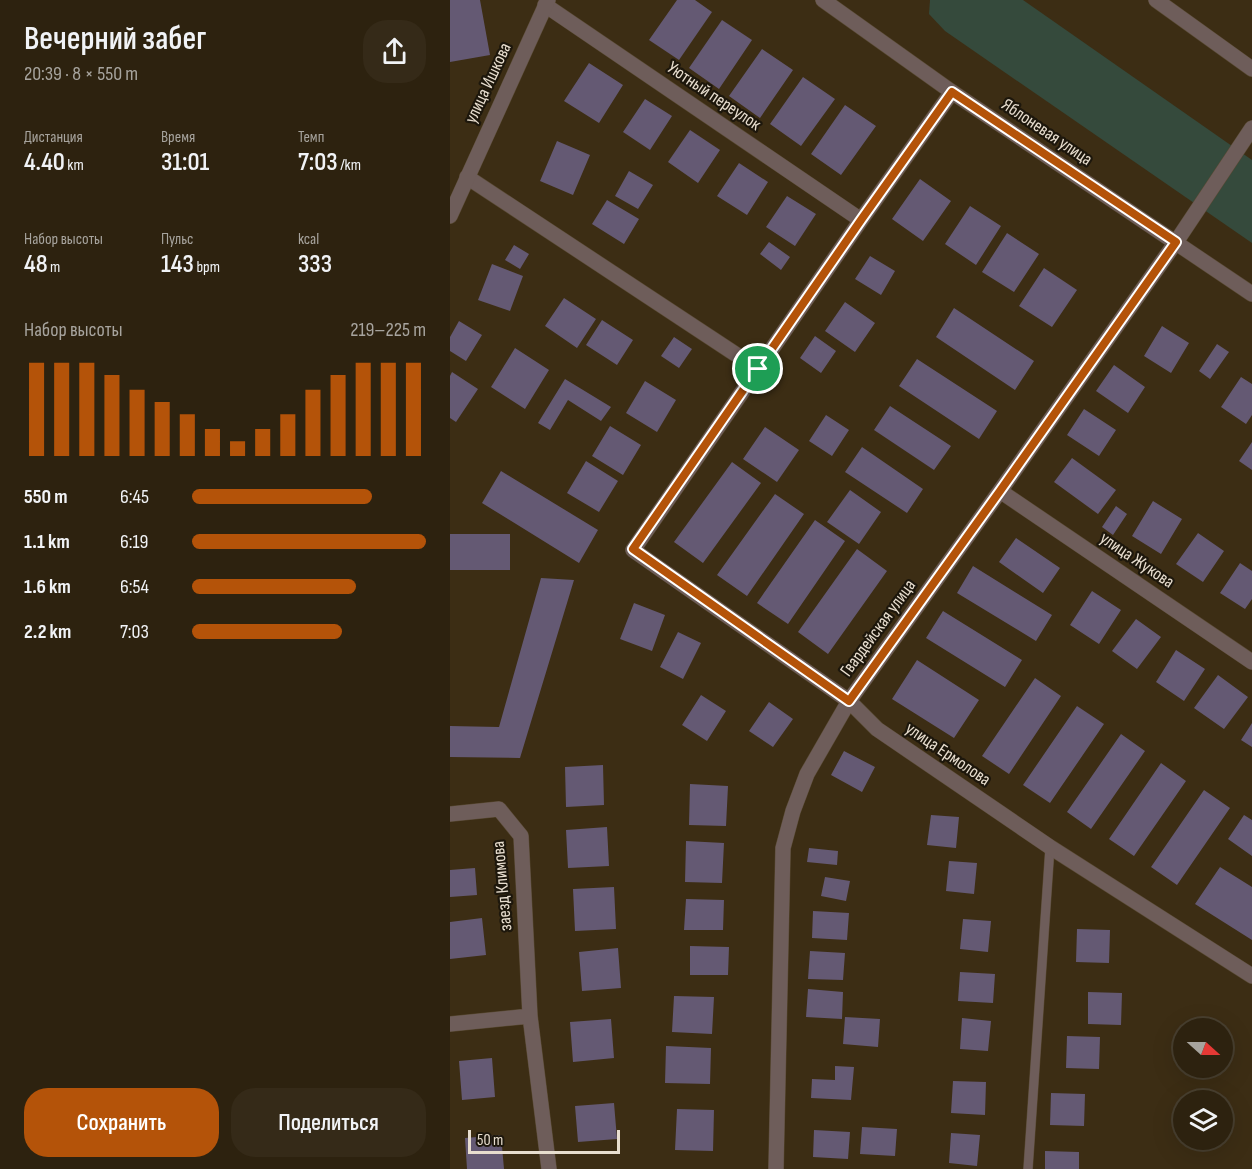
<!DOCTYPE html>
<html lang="ru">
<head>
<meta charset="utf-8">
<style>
	:root { --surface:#2d220f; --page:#352a18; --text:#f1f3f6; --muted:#a7a49e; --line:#483f2f; --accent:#b45309 }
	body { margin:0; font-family:"Sofia Sans Condensed",sans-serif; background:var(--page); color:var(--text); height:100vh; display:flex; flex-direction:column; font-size:22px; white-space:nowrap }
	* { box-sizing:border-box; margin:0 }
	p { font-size:20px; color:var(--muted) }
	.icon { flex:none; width:33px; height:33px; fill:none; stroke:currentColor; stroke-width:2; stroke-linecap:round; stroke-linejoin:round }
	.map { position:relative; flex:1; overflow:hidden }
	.details { display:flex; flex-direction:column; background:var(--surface); width:450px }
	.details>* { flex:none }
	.needle { width:39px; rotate:111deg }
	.buttons { position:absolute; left:723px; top:1018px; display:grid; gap:12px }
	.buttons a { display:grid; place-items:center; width:60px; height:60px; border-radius:50%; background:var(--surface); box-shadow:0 6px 24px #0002,0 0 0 2px var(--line); font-size:30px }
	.scale { position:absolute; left:18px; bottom:15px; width:152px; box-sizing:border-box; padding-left:6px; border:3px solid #e8decf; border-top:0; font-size:16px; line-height:21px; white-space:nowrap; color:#e8decf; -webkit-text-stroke:4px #1d170c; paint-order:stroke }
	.pin { position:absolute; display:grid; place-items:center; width:51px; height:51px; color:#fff; margin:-26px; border:3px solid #fff; border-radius:50%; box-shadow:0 2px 6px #0007 }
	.round { display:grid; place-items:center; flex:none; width:63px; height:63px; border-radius:24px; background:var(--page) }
	.summary { display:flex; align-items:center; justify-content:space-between; height:102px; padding:0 24px }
	h1 { font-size:33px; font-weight:600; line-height:45px }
	.stats { display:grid; grid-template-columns:repeat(3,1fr); gap:9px; height:102px; padding:6px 24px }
	.stats div { display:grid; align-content:center }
	.stats b { font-size:26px; font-weight:600 }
	.stats small { font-size:16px; font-weight:400 }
	.stats p { font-size:16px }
	.chart { height:168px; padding:12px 24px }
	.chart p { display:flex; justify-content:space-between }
	.chart svg { width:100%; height:108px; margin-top:6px; stroke:var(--accent); stroke-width:6 }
	.primary-button { display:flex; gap:12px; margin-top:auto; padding:12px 24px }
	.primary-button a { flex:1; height:69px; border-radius:24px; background:var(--accent); color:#fff; font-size:24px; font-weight:600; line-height:69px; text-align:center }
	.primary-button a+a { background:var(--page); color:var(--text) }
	ul { padding:0 24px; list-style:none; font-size:20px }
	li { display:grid; grid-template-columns:96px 72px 1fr; align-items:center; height:45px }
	li i { height:15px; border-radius:8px; background:var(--accent) }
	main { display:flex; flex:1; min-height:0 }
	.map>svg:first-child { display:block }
</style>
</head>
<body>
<main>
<section class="details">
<div class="summary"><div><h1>Вечерний забег</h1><p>20:39 · 8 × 550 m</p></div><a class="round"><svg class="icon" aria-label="share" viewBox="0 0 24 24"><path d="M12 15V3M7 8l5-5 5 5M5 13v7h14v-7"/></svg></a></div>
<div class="stats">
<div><p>Дистанция</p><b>4.40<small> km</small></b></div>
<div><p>Время</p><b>31:01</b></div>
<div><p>Темп</p><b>7:03<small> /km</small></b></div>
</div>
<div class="stats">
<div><p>Набор высоты</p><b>48<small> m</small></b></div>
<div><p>Пульс</p><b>143<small> bpm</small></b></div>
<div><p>kcal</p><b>333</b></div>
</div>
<div class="chart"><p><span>Набор высоты</span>219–225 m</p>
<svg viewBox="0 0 160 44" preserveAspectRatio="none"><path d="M5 44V6M15 44V6M25 44V6M35 44V11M45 44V17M55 44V22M65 44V27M75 44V33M85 44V38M95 44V33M105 44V27M115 44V17M125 44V11M135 44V6M145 44V6M155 44V6"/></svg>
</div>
<ul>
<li><b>550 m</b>6:45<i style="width:77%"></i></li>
<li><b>1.1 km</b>6:19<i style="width:100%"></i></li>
<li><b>1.6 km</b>6:54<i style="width:70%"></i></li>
<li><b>2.2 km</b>7:03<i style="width:64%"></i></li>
</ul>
<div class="primary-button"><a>Сохранить</a><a>Поделиться</a></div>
</section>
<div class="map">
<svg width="802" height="1169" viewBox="0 0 802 1169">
	<rect width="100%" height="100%" fill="#3c2d14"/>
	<path fill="#354a3c" d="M480 0H573L802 160V243L495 31 479 14Z"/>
	<path fill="#645973" d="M0 0H30L40 55 0 62Z
		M227 0H245L262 12 229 60 199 40Z
		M272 20 302 40 269 89 239 68Z
		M312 49 343 70 310 118 279 96Z
		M139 63 173 85 149 123 114 101Z
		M353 77 385 99 351 146 320 124Z
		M195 99 222 116 200 150 173 132Z
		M395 105 426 126 391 175 361 154Z
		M240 130 270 150 248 183 218 162Z
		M107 141 140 155 123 195 90 181Z
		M289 163 318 182 297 215 267 196Z
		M179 171 203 185 188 209 165 196Z
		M470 179 501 201 473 241 442 219Z
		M337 196 366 214 345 246 316 227Z
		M157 200 189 219 174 244 142 224Z
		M520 206 551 226 526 265 495 244Z
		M557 233 589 254 564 292 532 272Z
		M319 242 340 257 331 270 310 254Z
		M64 245 79 254 70 269 55 260Z
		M420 256 445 271 431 295 405 279Z
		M42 264 73 276 60 311 28 300Z
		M594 268 627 290 602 327 569 306Z
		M114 298 146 319 127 348 95 326Z
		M395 302 425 323 405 352 375 331Z
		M504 308 584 361 565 390 486 337Z
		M152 320 183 340 167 365 136 345Z
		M9 321 32 335 16 361 0 351V337Z
		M712 326 739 343 721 373 694 356Z
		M365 336 386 351 371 373 350 358Z
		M224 337 242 349 229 368 211 356Z
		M767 344 779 352 760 379 749 371Z
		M65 348 99 370 75 409 41 387Z
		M467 359 547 411 529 439 449 386Z
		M664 365 695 387 678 413 646 391Z
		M2 372 28 389 6 422 0 418V376Z
		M791 377 802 384V415L796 424 771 407Z
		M115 379 161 407 151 421 118 400 100 430 88 423Z
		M195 381 226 400 207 432 176 413Z
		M440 406 501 446 484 470 424 430Z
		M634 409 666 430 649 456 617 435Z
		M376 415 399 430 382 456 359 441Z
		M160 426 191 445 173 475 142 456Z
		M315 427 349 450 327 482 293 459Z
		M802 442V470L789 461Z
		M412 447 473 489 457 513 395 472Z
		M622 458 666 490 648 514 604 482Z
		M136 461 168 481 149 512 117 493Z
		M282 462 311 483 253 563 224 542Z
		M51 471 148 530 129 563 32 503Z
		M400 490 431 512 409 544 377 522Z
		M325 494 354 514 297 596 267 575Z
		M703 501 732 519 711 554 682 536Z
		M666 506 677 514 663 535 652 527Z
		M365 520 395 541 338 624 307 603Z
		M748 533 774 551 753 582 726 564Z
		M0 534H60V570H0Z
		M566 538 610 568 593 593 549 562Z
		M407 549 437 571 378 654 348 632Z
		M790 563 802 571V599L795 609 770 593Z
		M523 566 602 615 586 641 507 593Z
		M91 578 124 580 70 758 0 757V726L49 727Z
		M642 591 671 610 649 644 620 625Z
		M184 603 215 615 202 651 170 639Z
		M493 611 572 660 555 687 476 638Z
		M686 619 711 637 687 669 662 651Z
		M228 632 251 643 233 679 210 667Z
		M726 650 755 669 734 701 706 682Z
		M467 660 529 700 504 738 442 699Z
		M768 675 798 697 774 729 744 708Z
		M585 678 611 696 559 774 532 756Z
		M251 695 276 711 257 741 232 725Z
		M319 702 343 719 323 747 299 731Z
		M627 706 654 724 600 803 573 785Z
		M802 723V747L791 740Z
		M671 734 695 751 641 829 617 812Z
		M394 751 425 767 412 792 381 775Z
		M711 763 736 781 684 856 659 839Z
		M153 765 154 805 116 807 115 767Z
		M240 784 278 786 276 826 239 825Z
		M754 790 780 808 727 885 701 867Z
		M481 815 509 817 506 848 477 845Z
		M794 815 802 820V856L778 839Z
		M157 827 159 866 118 868 116 830Z
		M236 841 274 843 272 883 235 882Z
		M359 848 388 851 387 865 357 862Z
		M499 861 527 863 524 894 496 891Z
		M770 867 802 887V940L745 904Z
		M25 868 27 895 0 897V870Z
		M375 877 400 881 396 901 371 896Z
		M164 887 166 929 125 931 123 889Z
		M236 899 274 900 273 930H234Z
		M363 911 399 913 397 940 362 938Z
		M32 918 36 955 0 959V922Z
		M513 919 541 921 538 952 510 949Z
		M627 929 660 930 659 963 626 962Z
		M240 946 279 947 278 975H240Z
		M168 948 171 988 132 991 129 952Z
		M360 951 395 953 393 980 358 979Z
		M510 972 545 974 543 1003 508 1001Z
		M358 989 393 992 392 1019 356 1017Z
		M638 992 672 993 671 1025 638 1024Z
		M224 996 264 997 262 1034 222 1032Z
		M395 1017 430 1019 428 1047 393 1044Z
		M512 1018 541 1021 538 1051 510 1049Z
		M161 1019 164 1058 123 1062 120 1022Z
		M617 1036 650 1037 649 1069 616 1068Z
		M216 1046 261 1048 260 1084 215 1083Z
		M42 1058 45 1097 12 1100 9 1061Z
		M385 1066 404 1067 401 1100 361 1098 362 1079 385 1080Z
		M503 1081 536 1082 535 1115 501 1113Z
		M601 1093 635 1094 634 1126 600 1125Z
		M164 1103 167 1139 128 1142 125 1106Z
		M227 1109 264 1110 263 1151 225 1150Z
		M412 1127 447 1129 445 1156 410 1154Z
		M364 1130 400 1132 398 1159 363 1157Z
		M501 1133 530 1135 527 1166 499 1163Z
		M51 1135 54 1169H17L15 1138Z
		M595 1151 629 1152V1169H595Z"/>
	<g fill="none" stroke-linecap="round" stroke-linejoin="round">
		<g stroke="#584932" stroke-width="10">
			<path id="service" d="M578 1169 600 847"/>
		</g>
		<g stroke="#584932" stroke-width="16">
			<path id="minor" d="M706 0 802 69
				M95 5 411 220
				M502 92 411 220 183 550 399 701 427 729 600 847 802 976
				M17 177 308 369
				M550 491 802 662
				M0 814 49 809 71 836 80 1016 99 1169
				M0 1024 80 1016
				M326 1169 333 848 343 811 357 774 399 701 550 491 726 242 802 128"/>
		</g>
		<g stroke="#584932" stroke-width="16">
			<path id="tertiary" d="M373 0 502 92 802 294
				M0 216 98 0"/>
		</g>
		<use href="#service" stroke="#6e5d5a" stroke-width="9"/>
		<use href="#minor" stroke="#6e5d5a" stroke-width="15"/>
		<use href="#tertiary" stroke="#6e5d5a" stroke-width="15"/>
	</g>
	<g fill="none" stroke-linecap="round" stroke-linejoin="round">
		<g stroke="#fff" stroke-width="12">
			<path id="route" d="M502 92 726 242 550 491 399 701 183 549 411 220Z"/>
		</g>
		<use href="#route" stroke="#b45309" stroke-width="8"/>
	</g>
	<g text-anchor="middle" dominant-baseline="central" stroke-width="4.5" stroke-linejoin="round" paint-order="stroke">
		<g font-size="18" fill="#e8decf" stroke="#1d170c">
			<text transform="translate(38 83) rotate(-65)">улица Ишкова</text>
			<text transform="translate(264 96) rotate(34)">Уютный переулок</text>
			<text transform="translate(597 132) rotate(34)">Яблоневая улица</text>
			<text transform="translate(687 560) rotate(34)">улица Жукова</text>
			<text transform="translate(428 628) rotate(-54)">Гвардейская улица</text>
			<text transform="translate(498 754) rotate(34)">улица Ермолова</text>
			<text transform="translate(52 886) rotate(-95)">заезд Климова</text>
		</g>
	</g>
</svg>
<div class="buttons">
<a><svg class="needle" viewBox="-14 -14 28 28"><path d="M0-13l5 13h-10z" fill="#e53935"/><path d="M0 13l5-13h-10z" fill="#a7a49e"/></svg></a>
<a><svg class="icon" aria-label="layers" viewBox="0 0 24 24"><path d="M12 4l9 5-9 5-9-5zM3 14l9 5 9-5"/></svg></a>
</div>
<div class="scale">50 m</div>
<div class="pin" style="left:308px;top:369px;background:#1e9e55"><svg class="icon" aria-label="arrive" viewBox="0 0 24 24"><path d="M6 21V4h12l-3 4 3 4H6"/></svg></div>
</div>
</main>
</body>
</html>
